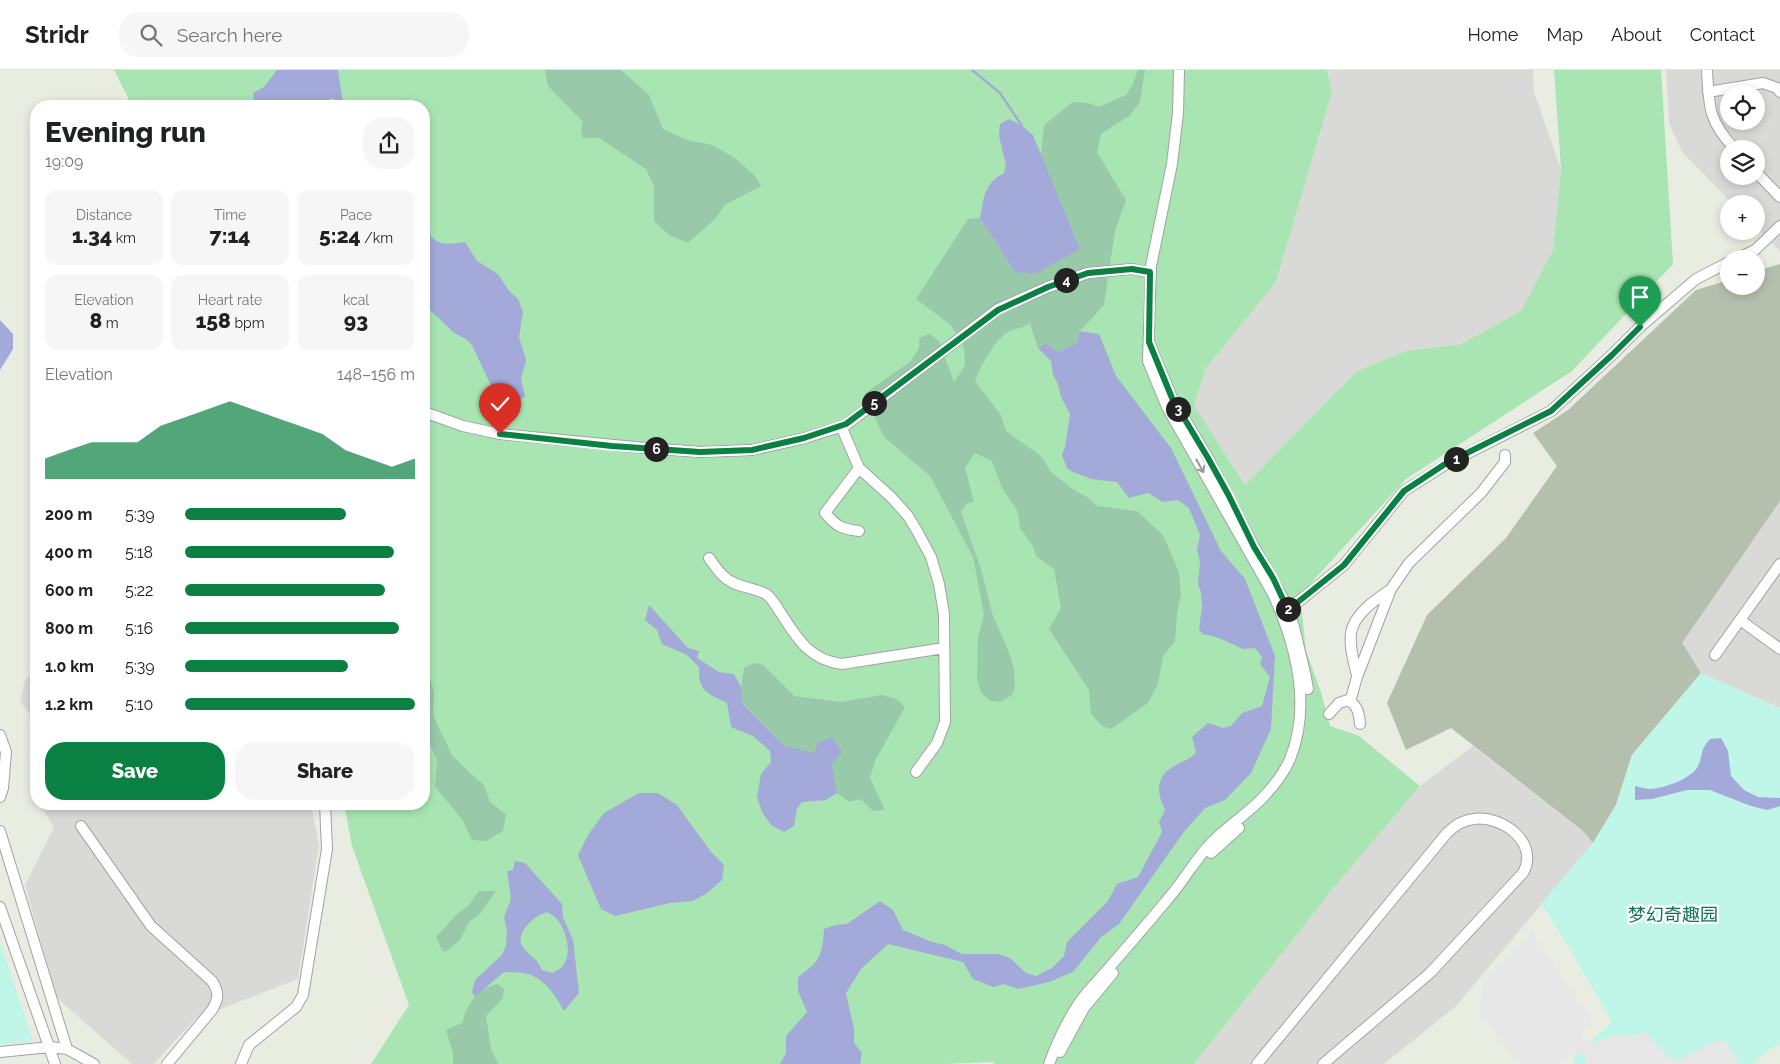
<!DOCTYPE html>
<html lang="en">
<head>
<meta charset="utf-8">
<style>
	:root { --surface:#fff; --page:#f6f6f6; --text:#202124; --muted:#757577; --line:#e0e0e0; --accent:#0b8043 }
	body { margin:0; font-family:Raleway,"Noto Sans SC",sans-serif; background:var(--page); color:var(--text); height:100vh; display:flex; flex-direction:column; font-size:19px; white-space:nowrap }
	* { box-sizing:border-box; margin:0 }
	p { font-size:16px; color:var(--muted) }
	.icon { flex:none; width:28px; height:28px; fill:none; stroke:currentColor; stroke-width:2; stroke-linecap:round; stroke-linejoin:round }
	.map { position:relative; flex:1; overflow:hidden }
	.side { position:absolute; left:30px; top:30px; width:400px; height:710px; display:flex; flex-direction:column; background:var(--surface); border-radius:20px; box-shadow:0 2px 8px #0003 }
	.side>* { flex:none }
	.controls { position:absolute; left:1720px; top:15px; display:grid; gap:10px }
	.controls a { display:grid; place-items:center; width:45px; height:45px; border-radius:50%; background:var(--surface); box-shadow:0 2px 8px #0003; font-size:25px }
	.pin { position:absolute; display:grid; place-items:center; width:42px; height:42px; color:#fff; margin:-51px -21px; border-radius:50% 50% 50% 0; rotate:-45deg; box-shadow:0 0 5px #0007 }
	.pin .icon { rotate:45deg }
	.km { position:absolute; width:25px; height:25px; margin:-12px; border-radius:50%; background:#222; color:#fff; font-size:14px; line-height:25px; text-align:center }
	.round { display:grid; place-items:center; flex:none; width:52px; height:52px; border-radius:20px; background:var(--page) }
	.overview { display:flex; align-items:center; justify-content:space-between; height:85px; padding:0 15px }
	h1 { font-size:28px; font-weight:800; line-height:38px }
	.metrics { display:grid; grid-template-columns:repeat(3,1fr); gap:8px; height:85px; padding:5px 15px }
	.metrics div { display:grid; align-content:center; border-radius:12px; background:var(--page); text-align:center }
	.metrics b { font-size:21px; font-weight:800 }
	.metrics small { font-size:14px; font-weight:400 }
	.metrics p { font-size:14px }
	.chart { height:140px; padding:10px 15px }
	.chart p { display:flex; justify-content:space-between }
	.chart svg { width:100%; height:90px; margin-top:5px; fill:var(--accent); opacity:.7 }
	.cta { display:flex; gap:10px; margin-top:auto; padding:10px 15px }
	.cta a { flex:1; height:58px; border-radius:20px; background:var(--accent); color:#fff; font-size:20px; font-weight:800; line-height:58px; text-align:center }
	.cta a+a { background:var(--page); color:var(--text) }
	ul { padding:0 15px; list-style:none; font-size:16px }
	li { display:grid; grid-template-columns:80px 60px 1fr; align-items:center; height:38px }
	li i { height:12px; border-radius:6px; background:var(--accent) }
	header { display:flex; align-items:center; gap:30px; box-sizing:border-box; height:70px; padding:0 25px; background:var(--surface); border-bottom:1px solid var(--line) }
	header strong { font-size:24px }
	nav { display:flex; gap:28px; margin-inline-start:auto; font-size:18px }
	.search { width:350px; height:45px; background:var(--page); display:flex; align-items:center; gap:12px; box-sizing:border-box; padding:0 18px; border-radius:20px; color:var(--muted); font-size:19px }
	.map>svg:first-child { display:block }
</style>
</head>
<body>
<header>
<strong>Stridr</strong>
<div class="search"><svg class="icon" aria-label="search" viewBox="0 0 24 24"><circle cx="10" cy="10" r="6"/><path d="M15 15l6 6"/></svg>Search here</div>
<nav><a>Home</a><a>Map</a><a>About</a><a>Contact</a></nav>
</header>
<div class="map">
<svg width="1780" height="994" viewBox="0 0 1780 994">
	<rect width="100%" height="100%" fill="#e9ede1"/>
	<path fill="#d9d9d8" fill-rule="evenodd" d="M1327 0H1533L1534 22 1561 99 1553 180 1521 241 1461 274 1406 281 1357 301 1245 415 1194 337 1206 298 1276 212 1332 22Z
		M1666 0H1780V181L1756 157V134H1733L1682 82 1669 53ZM1729 24H1756V51H1729ZM1729 79H1756V106H1729Z
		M1780 431V638L1701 603 1681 573Z
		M36 602V653L20 631 25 610Z
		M1473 676 1583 761 1593 773 1456 936 1384 994H1194L1336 815 1420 716Z
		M39 734H311L319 775 298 909 195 949 154 994H132L56 927 25 815 54 757Z"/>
	<path fill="#b4c0ad" d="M1780 194V431L1682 573 1701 603 1632 685 1616 735 1593 773 1583 761 1451 658 1406 680 1387 633 1427 545 1506 468 1557 396 1533 363 1568 340 1696 220 1729 210V216H1756V201Z"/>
	<path fill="#a8e5b2" d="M114 0H1327L1332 22 1276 212 1206 298 1194 336 1245 415 1357 301 1406 281 1461 274 1521 241 1553 180 1561 99 1554 0H1661L1673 194 1572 301 1406 409 1300 525 1306 581 1321 622 1330 656 1359 666 1420 716 1336 815 1194 994H994L993 992 944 994H371L409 935 352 776 344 734H424V36H132Z"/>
	<path fill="#98caa9" d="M545 0H621L649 25 663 59 687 70 712 75 735 88 755 106 761 116 725 135 715 149 688 173 669 165 654 151V116L646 99 599 68H583L581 61 583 52 548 16Z
		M1138 0H1145L1140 32 1129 46 1101 64 1097 82 1126 130 1115 161 1104 235 1080 261 1078 273 1058 282 1046 273 1038 278 1030 253C1022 259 1020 257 1012 260 996 266 981 296 975 311L1001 345 1006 361 1041 386 1051 402 1071 418 1087 427 1097 436 1137 441 1163 465 1179 502 1181 525 1177 543 1175 572 1164 584 1157 616 1148 633 1111 659 1102 656 1091 644 1089 620 1049 559 1061 538 1054 499 1037 487 1032 475 1020 458 1018 442 1001 416 992 391 975 383 965 398 974 432 967 433 961 442 981 499 992 543 1010 585 1014 600 1015 618 1012 625 1000 632 991 631 981 623 977 608 978 568 984 544 973 487 930 406 884 367 864 324 911 291 919 278V268L929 264 939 271 954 312 965 296 964 278 951 255 916 229 968 149 980 148 1015 202 1080 179 1041 86 1044 55 1073 32 1088 33 1099 37 1126 25 1133 14Z
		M424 552 429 592V605L434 622 433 645 452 685 472 705 484 715 490 732 506 745 503 761 486 771 472 770 462 749 435 717 437 690 424 661Z
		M754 593 763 595 794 626 840 632 882 625 896 629 905 637 875 691 870 708 885 740 873 741 863 731 858 729 850 732 837 723 832 694 815 683 785 676 743 633 741 617 744 598Z
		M479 821H496L479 845 469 852 460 870 445 882 441 878 436 867 458 843 468 836Z
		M497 914 504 919 503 928 486 946 491 979 498 994H453V983L446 960 462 953C468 933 476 920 497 914Z"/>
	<path fill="#bff6e7" d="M1701 603 1780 638V974L1769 980 1752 994H1575L1573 986 1612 952 1567 874 1541 834 1593 773 1616 735 1632 685Z
		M0 871 33 971 0 975Z"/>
	<path fill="#e7e7e7" d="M1532 863 1592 949 1581 966 1594 973 1613 966 1647 964 1668 987 1679 990 1723 968 1740 994H1585L1587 989 1574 980 1563 994H1517L1479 941 1483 913Z"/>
	<path fill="#a3aad9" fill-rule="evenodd" d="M277 0H338L343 33 331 28 322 36H254L253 23 264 17Z
		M1009 49 1022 56 1033 65 1080 179 1035 204 1015 202 980 148C984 128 984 113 1004 103L1006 95 999 66 1000 54Z
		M424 159C438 176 444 175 465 172L477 191 498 204 509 221 518 229 523 242 519 267 526 290 521 309 525 326 515 334 506 330 494 322 472 275 466 269 454 263 424 234Z
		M0 250 13 264V279L0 300Z
		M1080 261 1099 264 1116 306 1171 378 1221 481 1245 509 1275 586 1271 659 1251 703 1225 730 1205 738 1183 763 1119 854 1101 867 1073 902 1049 912 1018 919 1004 914 993 917 973 909 963 892 888 874 861 899 846 923 854 959V973L862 983 860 994H780L786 983V966L807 942 798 921V907C820 891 822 887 824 859L835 855 847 854 880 831 893 840 903 860 932 872 945 875 962 884H998L1010 888 1026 903 1036 906 1052 898 1064 886 1067 872 1108 831 1117 814 1138 807 1162 762 1159 752 1165 740C1156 721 1155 706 1176 695 1184 690 1190 690 1196 682L1192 667 1208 653 1223 658 1231 656 1242 643 1262 636 1270 607 1260 594 1262 587 1255 578 1243 579 1219 568 1203 564 1199 560 1202 536 1201 523 1198 514 1200 491 1197 479 1200 465 1189 438 1178 430 1163 432 1148 423 1129 428 1117 412 1091 409 1073 402 1067 398 1062 385 1065 377 1070 344 1061 327 1058 314 1053 305 1051 291 1038 278 1046 273 1058 282 1077 273Z
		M649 535 688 578 699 581 697 588 719 602 734 604 741 617 743 634 785 676 815 683 817 673 832 667 842 682 832 694 837 723 826 730 802 732 797 739 794 756 784 762 771 755 762 742 757 727 761 704 771 692 770 681 753 666 731 657 727 633C707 623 698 622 699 597L687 585 662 574 657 560 645 550Z
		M1721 668 1728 681 1731 706 1744 720 1758 727 1780 728V736L1767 740 1751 736 1710 720H1687L1652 729 1635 730V716C1640 717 1646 719 1651 719 1665 718 1694 708 1699 694 1704 681 1699 682 1710 669Z
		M639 723H658L677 735 711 782 724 795 722 810 707 823 693 831 670 833 615 846 601 839 578 785 588 765 604 743Z
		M515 791 525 793 562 834 563 847 573 870 579 923 564 941C556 926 546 910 528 904 521 902 512 903 504 902L475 927 472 922 475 910 502 885 506 875 507 861 504 847 511 829 507 801 513 800ZM547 842C550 844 555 846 557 849 565 858 572 880 565 892 563 897 558 900 553 903L542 900C540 897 539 893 536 890 525 880 514 874 525 858 531 850 538 845 547 842Z"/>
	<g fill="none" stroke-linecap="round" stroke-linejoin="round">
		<path stroke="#a3aad9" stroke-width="2.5" d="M972 0 1000 23 1022 56"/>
		<g stroke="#a2a2a2" stroke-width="12">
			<path id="minor" d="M1707 0C1709 36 1708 51 1735 79
				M1708 22 1763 13 1777 18 1780 22
				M1756 102 1780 127
				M1736 189 1755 180 1780 156
				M1150 275 1172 328 1208 388 1254 477 1285 532 1294 557 1305 603 1308 619
				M424 342 463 356 500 364 635 377 700 382 752 380 805 368 846 355 998 239 1048 217 1088 203 1132 199 1151 203
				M841 356 859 398 892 428 908 446 917 461 931 487 939 514 944 544 945 652 937 673 916 702
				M859 398 825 443C837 457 842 459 859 461
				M709 488C717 499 723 509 736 514 746 518 757 519 766 524 772 528 776 536 780 542 797 568 809 590 842 594L944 578
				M1283 544 1344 495 1404 421 1445 395 1551 341 1612 285 1640 257 1696 209 1729 192
				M1740 550 1780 579
				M1715 585 1780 494
				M1357 606C1354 592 1349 577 1351 563 1354 544 1375 530 1390 520
				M1350 632 1357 607 1391 519 1409 493 1481 423 1505 392V385
				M1329 644 1339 633 1348 630C1358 636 1359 643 1360 654
				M0 665 6 682 3 718 0 727
				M81 756 151 856 212 911C219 922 219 928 212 940L167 994
				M0 761 67 979
				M1211 783 1239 758
				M0 837 55 994
				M0 982 50 977 67 979 94 994
				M1060 982 1084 938 1113 903
				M241 994 249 975 296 937 303 925 327 779 325 734
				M1049 994C1057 972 1066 953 1079 933 1087 921 1099 910 1108 899 1128 876 1148 853 1167 830 1183 812 1194 791 1211 773 1228 755 1251 742 1267 723 1276 713 1285 701 1290 689 1312 635 1296 575 1273 524L1167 337 1148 291 1151 196 1172 94 1178 43 1179 0
				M1257 994 1447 763C1454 756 1463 750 1474 749 1502 745 1540 773 1523 803L1430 903 1323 994"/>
		</g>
		<use href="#minor" stroke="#fff" stroke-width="10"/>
	</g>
	<defs><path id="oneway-shaft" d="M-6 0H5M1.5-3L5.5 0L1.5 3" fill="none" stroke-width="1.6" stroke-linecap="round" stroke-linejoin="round" transform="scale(1.25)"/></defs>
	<use stroke="#989898" href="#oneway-shaft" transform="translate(1200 396) rotate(61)"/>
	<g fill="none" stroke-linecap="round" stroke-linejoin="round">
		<g stroke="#fff" stroke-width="10">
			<path id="route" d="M500 364 612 376 700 382 752 380 804 368 846 354 998 240 1048 217 1088 203 1132 199 1150 202 1149 272 1172 328 1208 388 1229 426 1254 477 1273 508 1288 540 1344 495 1404 421 1445 394 1551 341 1612 285 1640 257"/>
		</g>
		<use href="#route" stroke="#0b8043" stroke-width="6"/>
	</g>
	<g text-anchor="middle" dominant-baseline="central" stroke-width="4.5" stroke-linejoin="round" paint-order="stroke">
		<g font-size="18" fill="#107358" stroke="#fff">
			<text x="1673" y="844">梦幻奇趣园</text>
		</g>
	</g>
</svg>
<div class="controls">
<a><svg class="icon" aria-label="locate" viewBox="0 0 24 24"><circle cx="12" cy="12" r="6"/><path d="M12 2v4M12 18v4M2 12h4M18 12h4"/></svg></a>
<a><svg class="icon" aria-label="layers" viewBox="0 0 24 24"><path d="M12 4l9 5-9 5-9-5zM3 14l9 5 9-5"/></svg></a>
<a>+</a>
<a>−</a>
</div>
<div class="pin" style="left:1640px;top:257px;background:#1e9e55"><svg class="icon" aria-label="arrive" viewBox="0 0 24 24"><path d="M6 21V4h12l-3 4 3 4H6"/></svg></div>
<div class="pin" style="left:500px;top:364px;background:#d93025"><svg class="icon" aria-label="check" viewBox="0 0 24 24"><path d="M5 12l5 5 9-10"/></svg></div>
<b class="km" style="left:1456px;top:389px">1</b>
<b class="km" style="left:1288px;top:539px">2</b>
<b class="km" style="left:1178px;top:339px">3</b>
<b class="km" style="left:1066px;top:210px">4</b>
<b class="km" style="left:874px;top:333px">5</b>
<b class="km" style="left:656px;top:379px">6</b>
<section class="side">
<div class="overview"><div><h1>Evening run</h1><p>19:09</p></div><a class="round"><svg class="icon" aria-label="share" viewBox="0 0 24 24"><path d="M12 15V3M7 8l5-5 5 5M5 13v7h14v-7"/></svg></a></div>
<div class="metrics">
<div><p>Distance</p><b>1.34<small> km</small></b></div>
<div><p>Time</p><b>7:14</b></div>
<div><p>Pace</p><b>5:24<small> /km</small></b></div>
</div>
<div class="metrics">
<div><p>Elevation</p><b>8<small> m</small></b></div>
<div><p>Heart rate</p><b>158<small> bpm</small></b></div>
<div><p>kcal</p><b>93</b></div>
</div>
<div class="chart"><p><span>Elevation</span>148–156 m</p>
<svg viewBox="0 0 160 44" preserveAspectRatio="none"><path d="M0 44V34L10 30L20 26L30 26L40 26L50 18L60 14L70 10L80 6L90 10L100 14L110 18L120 22L130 30L140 34L150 38L160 34V44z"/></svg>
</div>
<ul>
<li><b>200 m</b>5:39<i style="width:70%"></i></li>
<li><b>400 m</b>5:18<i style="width:91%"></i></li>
<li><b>600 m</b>5:22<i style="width:87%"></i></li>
<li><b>800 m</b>5:16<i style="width:93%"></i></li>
<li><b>1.0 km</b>5:39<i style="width:71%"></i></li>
<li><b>1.2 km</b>5:10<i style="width:100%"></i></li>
</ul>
<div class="cta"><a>Save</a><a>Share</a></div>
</section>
</div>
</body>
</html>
